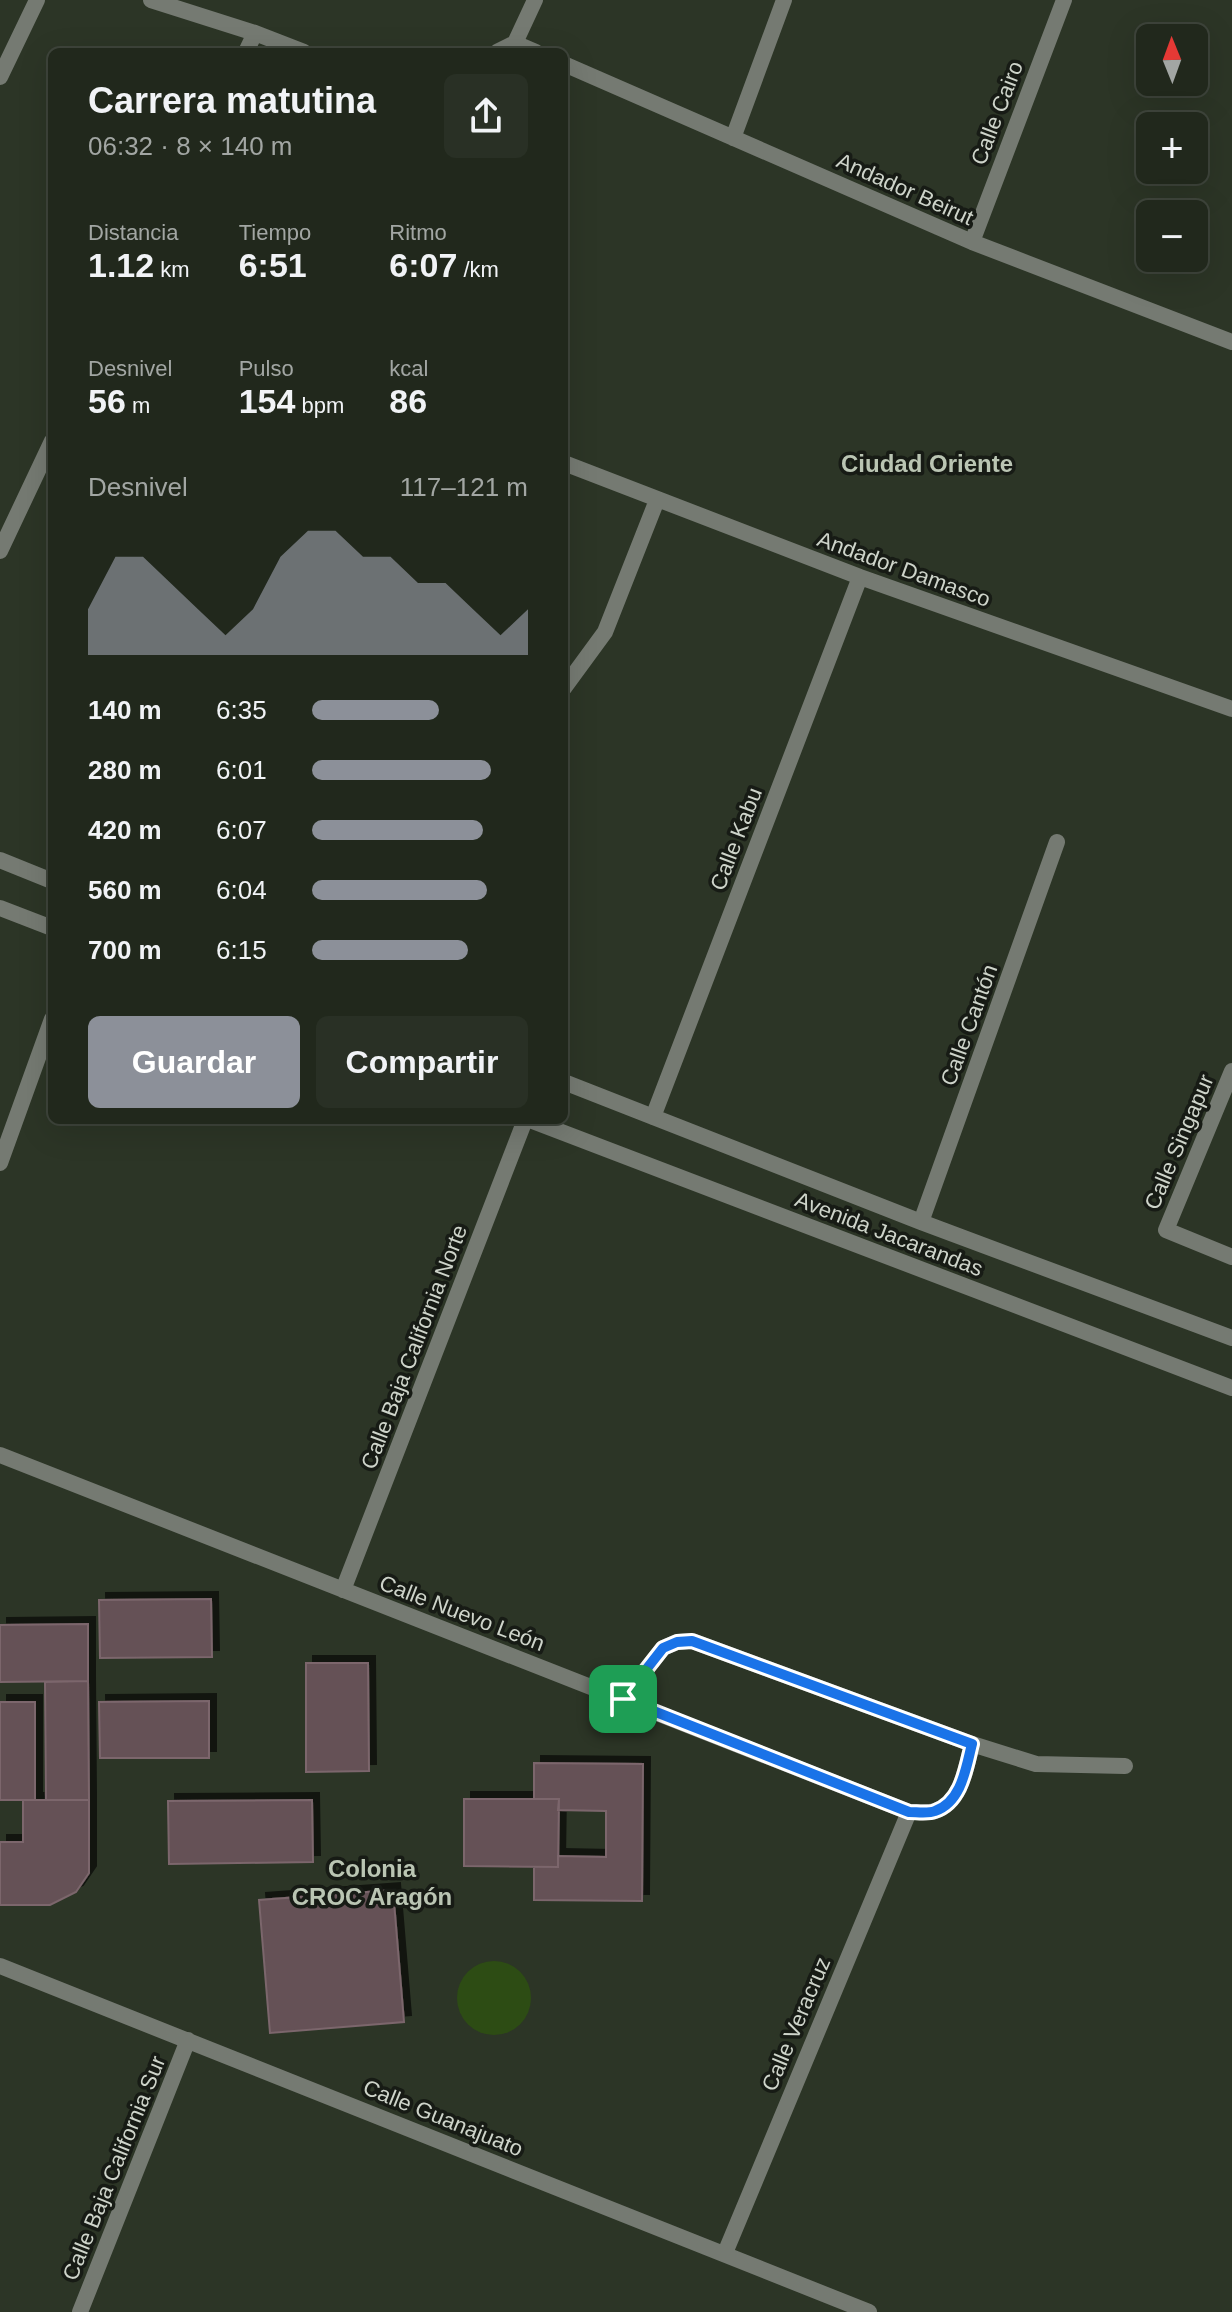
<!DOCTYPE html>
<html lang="es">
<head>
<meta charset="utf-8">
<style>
	:root { --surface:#21281c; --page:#293025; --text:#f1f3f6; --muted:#a2a6a3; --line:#3e443b; --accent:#8c9099 }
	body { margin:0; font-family:Helvetica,sans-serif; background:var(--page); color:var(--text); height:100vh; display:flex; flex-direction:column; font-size:30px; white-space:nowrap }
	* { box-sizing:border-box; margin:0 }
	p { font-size:26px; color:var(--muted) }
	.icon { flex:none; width:44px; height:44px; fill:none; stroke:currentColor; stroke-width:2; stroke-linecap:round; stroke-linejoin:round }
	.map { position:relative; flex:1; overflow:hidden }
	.panel { position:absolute; left:48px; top:48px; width:520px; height:1076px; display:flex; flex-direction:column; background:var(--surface); border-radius:12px; box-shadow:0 8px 32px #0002,0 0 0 2px var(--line) }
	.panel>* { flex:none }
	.needle { width:52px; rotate:359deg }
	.buttons { position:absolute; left:1136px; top:24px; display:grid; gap:16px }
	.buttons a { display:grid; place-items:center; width:72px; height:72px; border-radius:12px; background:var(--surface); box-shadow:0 8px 32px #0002,0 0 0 2px var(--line); font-size:40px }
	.pin { position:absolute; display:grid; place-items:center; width:68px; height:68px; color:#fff; margin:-34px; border-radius:16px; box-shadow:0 4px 12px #0006 }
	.round { display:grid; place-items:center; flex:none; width:84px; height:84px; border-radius:12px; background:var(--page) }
	.overview { display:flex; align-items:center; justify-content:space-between; height:136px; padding:0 40px }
	h1 { font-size:36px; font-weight:700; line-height:60px }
	.metrics { display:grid; grid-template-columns:repeat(3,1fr); gap:12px; height:136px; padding:8px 40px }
	.metrics div { display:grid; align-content:center }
	.metrics b { font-size:34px; font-weight:700 }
	.metrics small { font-size:22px; font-weight:400 }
	.metrics p { font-size:22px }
	.chart { height:224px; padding:16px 40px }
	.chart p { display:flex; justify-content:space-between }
	.chart svg { width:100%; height:144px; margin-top:8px; fill:var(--accent); opacity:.7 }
	.primary-button { display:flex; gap:16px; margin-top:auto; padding:16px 40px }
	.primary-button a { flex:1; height:92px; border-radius:12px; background:var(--accent); color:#fff; font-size:32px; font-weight:700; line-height:92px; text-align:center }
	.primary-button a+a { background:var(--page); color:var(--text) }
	ul { padding:0 40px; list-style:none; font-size:26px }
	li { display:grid; grid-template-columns:128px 96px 1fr; align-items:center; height:60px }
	li i { height:20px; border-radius:10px; background:var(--accent) }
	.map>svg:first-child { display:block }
</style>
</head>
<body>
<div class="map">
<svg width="1232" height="2312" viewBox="0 0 1232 2312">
	<defs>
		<filter id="shadow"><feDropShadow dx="7" dy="-7" stdDeviation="0" flood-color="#0009"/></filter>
	</defs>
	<rect width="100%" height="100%" fill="#2c3526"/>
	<path fill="#2d4c14" d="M457 1998a37 37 0 1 1 74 0a37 37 0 1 1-74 0Z"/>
	<path fill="#655156" stroke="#7b666c" stroke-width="2" filter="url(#shadow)" d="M211 1599 212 1657 100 1658 99 1600Z
		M88 1624V1681L0 1682V1625Z
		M306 1663H368L369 1771 306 1772Z
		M88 1681 89 1800H46L45 1682Z
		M209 1701V1758H100L99 1702Z
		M0 1702H35V1800H0Z
		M534 1763 643 1764 642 1901 534 1900V1867H558V1856L606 1857V1811L558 1810 559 1799H534Z
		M464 1799H559L558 1867 464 1866Z
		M23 1800H89V1873L76 1892 50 1905H0V1842H23Z
		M312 1800 313 1862 169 1864 168 1801Z
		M393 1890 404 2022 270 2033 259 1900Z"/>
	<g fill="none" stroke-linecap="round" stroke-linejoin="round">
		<path stroke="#757a72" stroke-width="16" d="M151 0 255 33 304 52
			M515 43 535 0
			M515 43 536 52
			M246 52 255 33
			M497 52 515 43
			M564 64 972 242 1232 342
			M0 77 37 0
			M733 138 784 0
			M972 242 1064 0
			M564 463 860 577 1232 709
			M0 551 52 441
			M564 688 605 632 657 500
			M0 860 52 881
			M0 908 52 928
			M1232 1071 1166 1230 1232 1257
			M564 1082 921 1222 1232 1338
			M653 1117 860 577
			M530 1120 1232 1388
			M0 1163 52 1019
			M921 1222 1057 842
			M0 1455 909 1812C917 1812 928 1813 935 1811 962 1802 966 1767 972 1744
			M343 1590 525 1120
			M623 1699 663 1648 677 1642 692 1641 972 1744 1036 1764 1125 1766
			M0 1966 869 2312
			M725 2253 909 1812
			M80 2312 188 2040"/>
	</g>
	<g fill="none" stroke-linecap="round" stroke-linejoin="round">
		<g stroke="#fff" stroke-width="16">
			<path id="route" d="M692 1641 972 1744C966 1767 962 1802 935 1811 928 1814 917 1812 909 1812L623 1699 663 1648 677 1642Z"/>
		</g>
		<use href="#route" stroke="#1a73e8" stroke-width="10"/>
	</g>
	<g text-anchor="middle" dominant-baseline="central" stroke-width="7" stroke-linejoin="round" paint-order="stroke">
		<g font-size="22" fill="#ced4ca" stroke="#171b15">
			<text transform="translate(997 113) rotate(-69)">Calle Cairo</text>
			<text transform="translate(905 189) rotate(24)">Andador Beirut</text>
			<text transform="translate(904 569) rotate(20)">Andador Damasco</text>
			<text transform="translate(736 839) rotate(-69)">Calle Kabu</text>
			<text transform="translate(969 1025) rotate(-70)">Calle Cantón</text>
			<text transform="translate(1179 1142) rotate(-67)">Calle Singapur</text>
			<text transform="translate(889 1234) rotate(21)">Avenida Jacarandas</text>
			<text transform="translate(414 1347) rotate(-69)">Calle Baja California Norte</text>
			<text transform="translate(462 1613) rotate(21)">Calle Nuevo León</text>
			<text transform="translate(796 2024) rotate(-67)">Calle Veracruz</text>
			<text transform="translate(443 2118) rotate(22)">Calle Guanajuato</text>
			<text transform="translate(114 2168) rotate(-68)">Calle Baja California Sur</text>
		</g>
		<g font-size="24" font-weight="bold" fill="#bac5b3" stroke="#171b15">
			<text x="927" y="463">Ciudad Oriente</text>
			<text x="372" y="1868">Colonia<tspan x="372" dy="28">CROC Aragón</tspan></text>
		</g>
	</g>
</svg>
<div class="buttons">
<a><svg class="needle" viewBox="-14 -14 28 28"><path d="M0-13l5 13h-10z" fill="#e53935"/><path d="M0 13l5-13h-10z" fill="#a2a6a3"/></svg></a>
<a>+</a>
<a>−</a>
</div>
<div class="pin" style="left:623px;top:1699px;background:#1e9e55"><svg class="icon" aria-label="arrive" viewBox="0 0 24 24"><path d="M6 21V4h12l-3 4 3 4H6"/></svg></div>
<section class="panel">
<div class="overview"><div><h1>Carrera matutina</h1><p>06:32 · 8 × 140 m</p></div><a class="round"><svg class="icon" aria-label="share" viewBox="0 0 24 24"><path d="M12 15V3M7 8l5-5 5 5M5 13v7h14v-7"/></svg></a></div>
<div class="metrics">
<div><p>Distancia</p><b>1.12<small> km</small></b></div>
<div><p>Tiempo</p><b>6:51</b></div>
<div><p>Ritmo</p><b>6:07<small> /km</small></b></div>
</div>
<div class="metrics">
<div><p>Desnivel</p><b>56<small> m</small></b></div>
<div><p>Pulso</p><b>154<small> bpm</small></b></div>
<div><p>kcal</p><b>86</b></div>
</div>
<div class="chart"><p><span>Desnivel</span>117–121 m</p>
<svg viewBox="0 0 160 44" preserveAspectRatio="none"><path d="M0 44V30L10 14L20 14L30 22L40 30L50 38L60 30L70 14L80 6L90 6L100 14L110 14L120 22L130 22L140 30L150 38L160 30V44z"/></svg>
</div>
<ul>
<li><b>140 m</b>6:35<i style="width:59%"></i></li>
<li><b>280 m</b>6:01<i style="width:83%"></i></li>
<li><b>420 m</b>6:07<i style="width:79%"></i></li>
<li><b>560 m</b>6:04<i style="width:81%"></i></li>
<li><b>700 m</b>6:15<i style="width:72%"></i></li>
</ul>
<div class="primary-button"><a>Guardar</a><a>Compartir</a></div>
</section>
</div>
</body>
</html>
